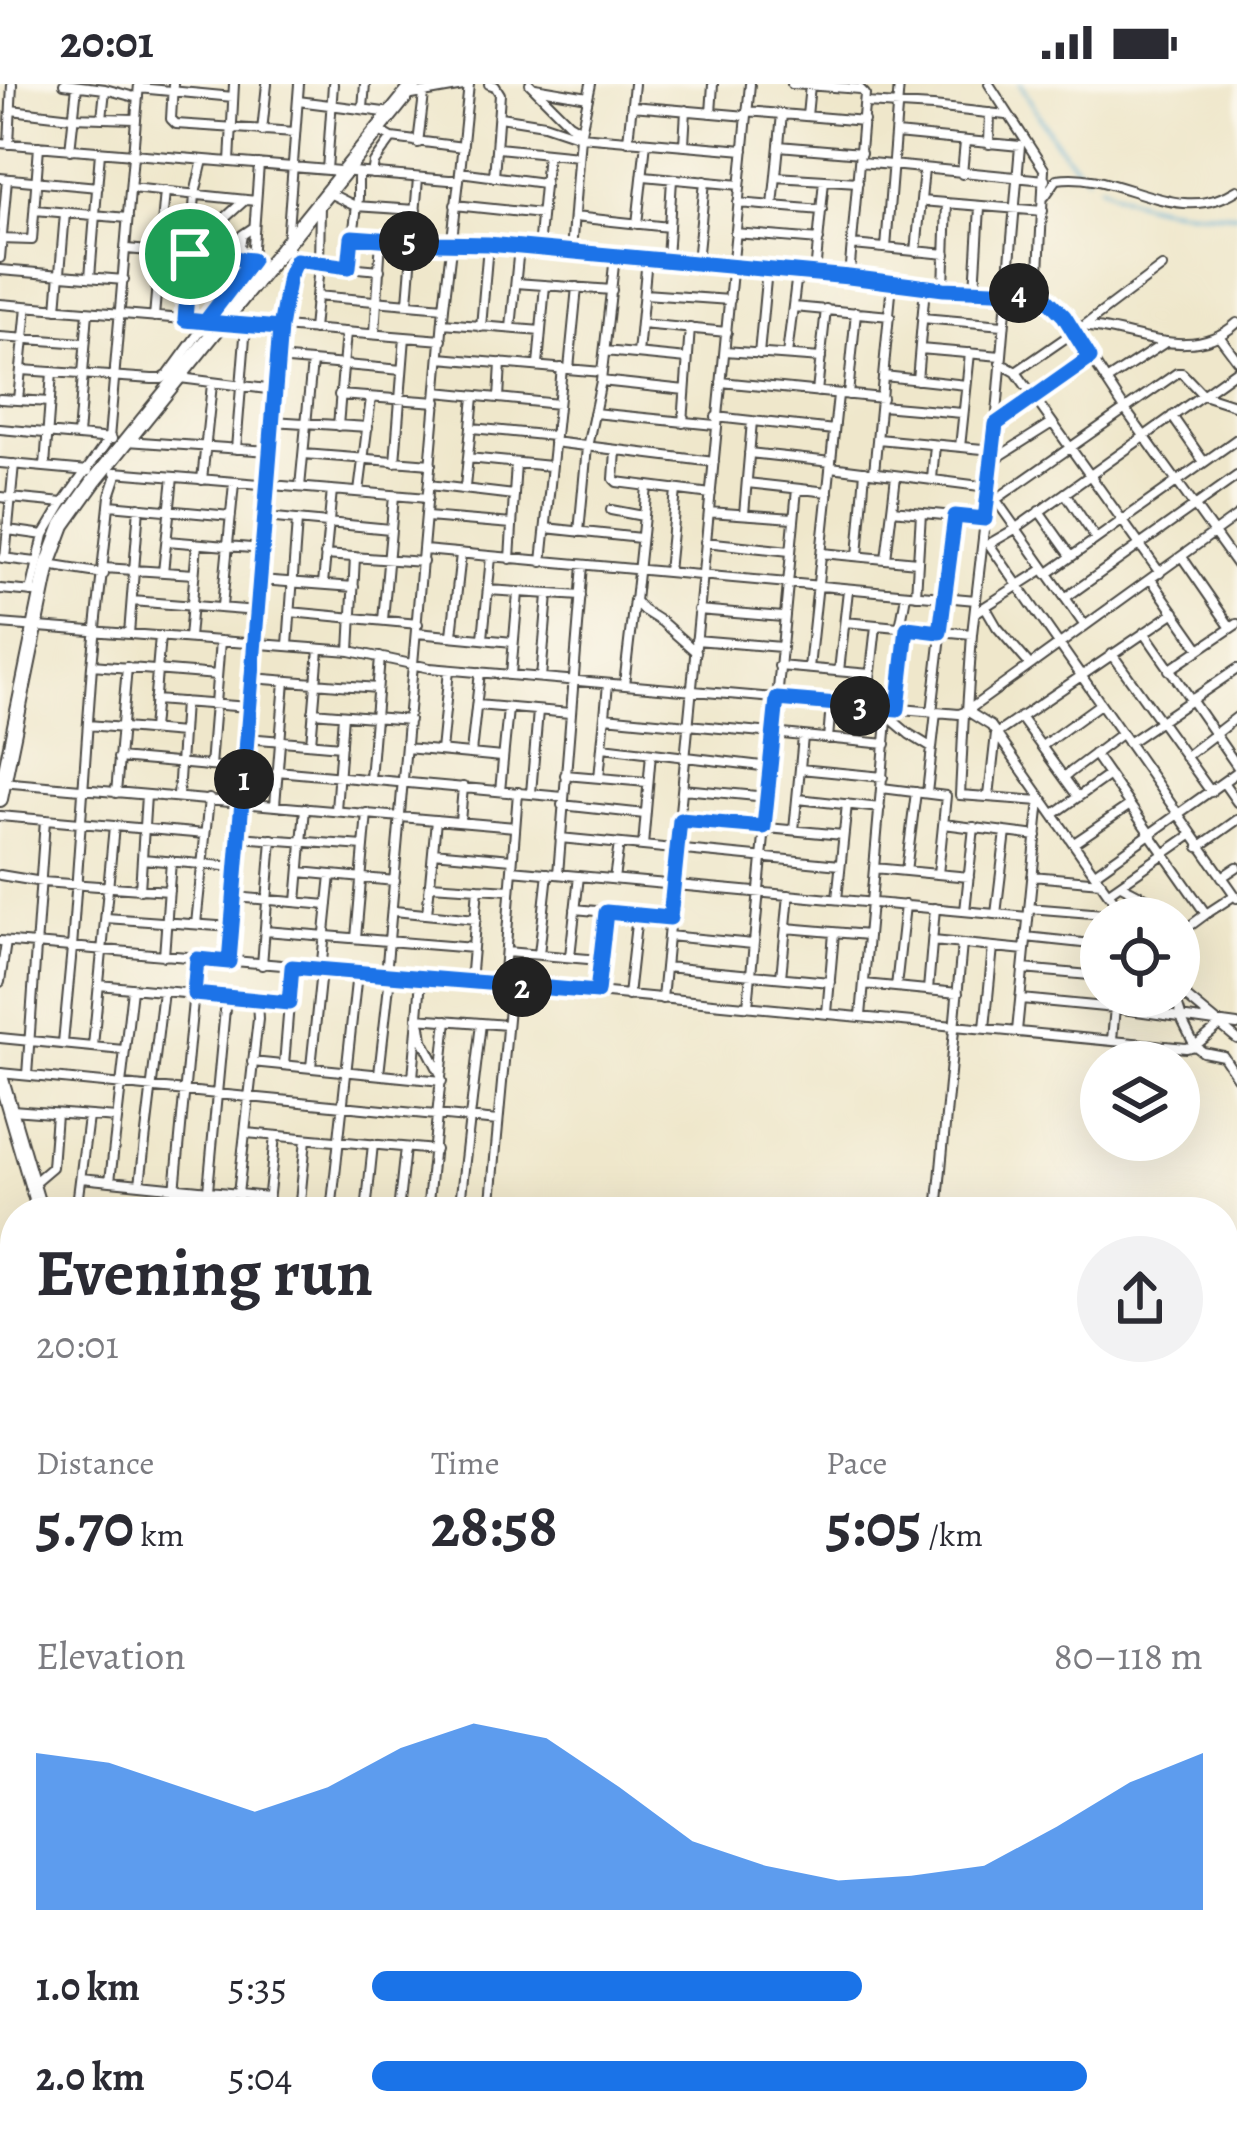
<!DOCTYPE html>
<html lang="en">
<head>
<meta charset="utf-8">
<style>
	:root { --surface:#fff; --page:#f2f2f3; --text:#2b2b33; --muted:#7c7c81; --accent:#1a73e8 }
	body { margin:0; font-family:Alegreya,serif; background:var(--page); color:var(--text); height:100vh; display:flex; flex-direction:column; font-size:45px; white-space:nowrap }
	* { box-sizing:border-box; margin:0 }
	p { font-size:39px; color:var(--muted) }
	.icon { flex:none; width:66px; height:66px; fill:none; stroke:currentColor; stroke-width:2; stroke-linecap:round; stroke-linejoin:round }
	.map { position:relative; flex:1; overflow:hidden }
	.panel { position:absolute; left:0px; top:1113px; width:1239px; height:948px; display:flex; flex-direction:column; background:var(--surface); border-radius:48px 48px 0 0; box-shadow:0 12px 48px #0002 }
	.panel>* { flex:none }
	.tools { position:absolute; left:1080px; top:813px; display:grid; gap:24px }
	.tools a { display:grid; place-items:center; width:120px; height:120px; border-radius:50%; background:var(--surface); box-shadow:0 12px 48px #0002; font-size:60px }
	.pin { position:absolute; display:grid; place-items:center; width:102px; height:102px; color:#fff; margin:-51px; border:6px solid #fff; border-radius:50%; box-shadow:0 3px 12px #0007 }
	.km { position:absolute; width:60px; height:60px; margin:-30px; border-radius:50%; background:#222; color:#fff; font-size:33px; line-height:60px; text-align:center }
	.round { display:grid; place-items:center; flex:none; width:126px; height:126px; border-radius:63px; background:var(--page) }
	.summary { display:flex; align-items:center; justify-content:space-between; height:204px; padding:0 36px }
	h1 { font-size:66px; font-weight:600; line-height:90px }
	.stats { display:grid; grid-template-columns:repeat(3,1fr); gap:18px; height:204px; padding:12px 36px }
	.stats div { display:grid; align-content:center }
	.stats b { font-size:60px; font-weight:600 }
	.stats small { font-size:33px; font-weight:400 }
	.stats p { font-size:33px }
	.chart { height:336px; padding:24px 36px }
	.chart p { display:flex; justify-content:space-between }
	.chart svg { width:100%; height:216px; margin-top:12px; fill:var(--accent); opacity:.7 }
	ul { padding:0 36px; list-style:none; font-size:39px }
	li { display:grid; grid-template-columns:192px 144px 1fr; align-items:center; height:90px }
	li i { height:30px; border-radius:15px; background:var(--accent) }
	.status { display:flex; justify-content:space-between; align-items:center; height:84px; padding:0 60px; background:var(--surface); direction:ltr }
	.status svg { height:33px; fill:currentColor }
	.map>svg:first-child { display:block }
</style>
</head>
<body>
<div class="status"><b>20:01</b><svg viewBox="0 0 49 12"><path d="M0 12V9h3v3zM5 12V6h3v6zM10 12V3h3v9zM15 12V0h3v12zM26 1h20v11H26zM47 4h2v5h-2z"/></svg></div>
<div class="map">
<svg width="1237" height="2061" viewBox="0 0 1237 2061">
	<rect width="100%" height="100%" fill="#fbf7ec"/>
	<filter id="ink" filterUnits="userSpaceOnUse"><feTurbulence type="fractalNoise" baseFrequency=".00833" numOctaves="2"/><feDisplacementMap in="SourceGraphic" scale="24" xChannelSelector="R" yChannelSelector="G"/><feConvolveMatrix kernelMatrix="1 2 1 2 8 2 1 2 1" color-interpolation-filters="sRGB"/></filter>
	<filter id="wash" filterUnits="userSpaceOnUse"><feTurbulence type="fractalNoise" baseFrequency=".004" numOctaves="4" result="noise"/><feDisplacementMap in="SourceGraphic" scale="48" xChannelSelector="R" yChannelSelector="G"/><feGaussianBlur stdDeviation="2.7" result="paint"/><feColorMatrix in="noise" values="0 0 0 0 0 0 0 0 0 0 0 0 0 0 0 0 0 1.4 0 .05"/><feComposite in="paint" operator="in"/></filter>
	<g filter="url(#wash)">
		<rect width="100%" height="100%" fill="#efe7cb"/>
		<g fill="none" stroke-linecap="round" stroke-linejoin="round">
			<path stroke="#56acd3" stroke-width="3" d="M1020 0C1040 30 1058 70 1087 92
				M1100 101C1145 127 1187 127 1237 130"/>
		</g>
	</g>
	<g filter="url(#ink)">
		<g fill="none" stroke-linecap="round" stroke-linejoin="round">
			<g stroke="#484743" stroke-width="12">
				<path id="minor" d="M64 0 105 5 138 14
					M173 0 171 35 176 40 295 48
					M299 0 287 159C290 170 293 174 304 179L380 186
					M489 0 495 2 500 10 494 93
					M530 0 569 39 581 46
					M792 0 860 5 865 10 849 193
					M989 0 1044 85 1038 209
					M139 4 233 13
					M535 4 588 13
					M406 12 469 1
					M298 17 392 29
					M866 19 933 23 1006 31
					M632 22 747 32
					M363 24 365 0
					M11 26 72 33 135 35
					M747 27 864 37
					M711 29 713 0
					M807 32 810 1
					M500 33 544 40 580 52 744 66
					M102 34 105 6
					M378 46 392 54 463 63
					M262 47 267 0
					M896 50 1020 62
					M628 57 634 0
					M0 59 449 96H459L460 88 543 99
					M418 59 424 11
					M9 60 12 0
					M684 60 686 26
					M989 60 990 29
					M779 62 861 69
					M1020 62 996 341 972 550 967 627 991 642 1108 809 1130 834
					M498 64 578 72
					M70 66 77 2
					M230 78 234 0
					M860 78 1045 96
					M327 86 333 0
					M460 88 469 0
					M372 90 374 79 392 54
					M962 90 965 58
					M644 92 740 101
					M776 93 858 98
					M0 94 98 103
					M131 104 256 117
					M329 109 355 122 416 126
					M1045 112 1057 95C1118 85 1176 145 1237 106
					M921 117 1043 127
					M738 119 822 126
					M455 121 541 130
					M773 122 782 30
					M35 126 128 134
					M574 133 669 143
					M637 140 646 58
					M735 149 819 156
					M352 153 488 160 849 193 944 204 1041 209 1064 232 1124 324 1237 481
					M0 155 32 156 39 62
					M853 161 946 170
					M886 164 899 0
					M127 165 250 176
					M538 165 547 70
					M571 168 580 52 591 0
					M916 168 924 85
					M201 171 225 134 245 116
					M0 174 7 95
					M238 174 242 151 254 143
					M667 175 672 95
					M697 178 705 97
					M349 183 358 114V89
					M0 186 124 196
					M815 190 824 96
					M90 193 100 68
					M188 199 231 205
					M516 199 612 206
					M944 204 947 119
					M975 206 980 123
					M644 210 730 216
					M316 212 444 223
					M408 218 418 94
					M0 220 442 256
					M794 223 890 232
					M57 225 65 129
					M154 233 165 107
					M922 234 1003 241
					M186 235 195 110 203 76
					M443 239 541 247
					M641 240 727 248
					M1085 241 1162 183
					M1072 242C1128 241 1188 283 1237 239
					M481 243 488 161
					M511 244 519 163
					M313 246 319 181 320 120
					M375 249 381 155
					M1219 252 1237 276
					M0 253 84 259
					M920 265 1001 272
					M605 267 687 275
					M725 267 821 274
					M638 270 647 174
					M759 270 767 185
					M787 271 797 189
					M440 274 602 288
					M277 275 402 286
					M1000 279 1016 288 1160 489
					M538 281 545 201
					M569 285 577 203
					M22 286 152 295H162L168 291 252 176 259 80
					M1016 288 1074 248
					M884 292 966 301
					M180 294 275 306
					M917 296 925 203
					M601 297 685 306
					M1106 297 1163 260
					M721 298 882 314
					M437 308 558 320
					M817 308 826 225
					M339 311 437 318
					M848 311 856 228
					M499 314 501 279
					M0 315 50 318
					M18 316 27 223
					M881 322 962 329
					M594 329 715 341
					M1172 332 1204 378
					M716 333 834 346
					M272 337 368 343
					M683 339 690 244
					M997 340 1090 274
					M338 342 346 248
					M472 344 553 352
					M0 345 112 355
					M78 352 88 228
					M878 355 993 366
					M127 357 270 367
					M553 358 714 378
					M960 363 970 269
					M236 365 246 241
					M616 367 614 395 617 398 711 410
					M749 369 831 378
					M304 370 431 380
					M468 374 550 382
					M992 377 1052 339
					M395 378 405 253
					M0 379 88 387
					M45 382 52 288
					M831 383 988 403
					M115 388 428 414
					M874 388 892 199
					M932 395 935 361
					M202 396 212 300
					M747 399 828 408
					M429 401 514 411
					M300 403 312 278
					M465 403 474 313
					M647 403 635 517 643 526 662 538 696 568
					M359 408 371 314
					M1065 409 1096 455
					M0 413 63 419
					M996 416 1085 542
					M110 421 231 432
					M988 421 1177 289H1182L1203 311 1237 322
					M611 426 643 432
					M892 426 985 435
					M1039 427 1071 472
					M709 428 793 434
					M744 430 752 337
					M265 433 390 445
					M427 433 512 440
					M546 444 640 454
					M8 446 44 451
					M579 448 587 363 601 297 615 172
					M167 457 263 465
					M705 458 790 467
					M989 460 1237 814
					M989 460 1015 445 1237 286
					M424 466 976 516
					M822 469 917 478
					M325 471 423 478
					M858 472 865 387
					M1182 473 1231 544
					M2 474 36 478
					M5 474 14 380
					M510 475 516 379
					M886 475 896 392
					M542 478 562 284
					M48 481 104 490
					M104 484 194 490
					M163 488 173 393
					M668 488 676 406
					M1047 490 1237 355
					M1151 495 1200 565
					M260 496 354 503
					M323 500 332 406
					M0 505 34 508
					M488 506 581 512
					M31 508 44 451 63 419 109 355 139 0
					M916 511 921 429
					M1065 514 1237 392
					M132 517 257 527
					M222 522 234 399
					M986 524 997 543 1030 581
					M698 526 783 533
					M290 528 418 540
					M975 529 1044 485
					M383 536 394 412
					M845 538 972 550
					M0 540 350 567 430 584 959 630 967 627 1237 432
					M900 544 906 511
					M1144 548 1237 682
					M417 549 513 558
					M129 550 139 423
					M452 551 461 470
					M189 554 197 460
					M483 554 491 473
					M696 556 781 563
					M288 561 297 437
					M350 567 355 473
					M1112 570 1211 708
					M92 581 217 591
					M779 582 870 590
					M809 584 838 311
					M1169 586 1237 540
					M839 587 848 506
					M511 590 518 509
					M252 594 377 604
					M541 594 548 511
					M624 601 634 516
					M154 616 249 623
					M477 621 570 629
					M867 623 876 542
					M898 625 907 544
					M313 628 409 636
					M932 628 955 432
					M964 630 960 711 1040 717
					M605 633 886 660
					M889 633 909 650 932 664
					M1020 633 1078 713
					M88 641 182 649
					M152 646 160 552
					M247 654 341 662
					M828 655 831 620
					M311 659 319 565
					M1128 659 1237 585
					M1042 662 1100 620
					M603 663 770 683
					M406 664 502 673
					M441 667 449 586
					M471 669 480 588
					M1094 670 1206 830 1235 811
					M1185 673 1237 633
					M118 674 244 685
					M210 682 220 557
					M800 685 883 693
					M277 687 563 713
					M565 691 647 698
					M1064 693 1121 650
					M599 694 608 600
					M370 695 380 573
					M1 698 515 743
					M1223 698 1237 718
					M882 704 946 712 938 790
					M683 705 767 713
					M500 707 508 625
					M116 709 127 583
					M531 709 538 627
					M927 709 936 628
					M178 712 184 618
					M989 712 996 650 1175 528
					M798 715 880 724
					M275 721 285 597
					M562 721 645 730
					M336 726 343 631
					M1054 730 1109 691
					M0 732 205 750
					M680 736 843 751
					M460 738 463 703
					M944 740 1037 752
					M794 746 803 653
					M239 753 364 762
					M560 754 840 781
					M1074 759 1130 721
					M643 762 651 669
					M1199 763 1237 736
					M433 768 512 775
					M142 775 236 783
					M874 784 969 793
					M512 786 1028 833
					M906 787 916 708
					M300 788 395 797
					M1095 789 1237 688
					M558 790 583 481
					M0 791 42 798 169 807
					M1032 792 1101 798
					M1222 793 1237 783
					M614 795 619 760
					M430 801 510 806
					M1121 801C1140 811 1158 819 1174 834
					M140 806 146 711
					M1109 808 1191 751
					M234 813 328 821
					M837 815 847 720
					M297 818 305 724
					M1029 824 1129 832
					M575 825 669 834
					M394 827 476 835
					M965 827 974 743
					M427 830 436 736
					M996 830 1006 748
					M106 834 232 843
					M196 840 209 715
					M786 844 868 851
					M265 847 473 864
					M1179 850 1206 830
					M668 852 753 860
					M1026 853 1101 861
					M356 854 367 729
					M0 857 597 908 1186 964 1195 962 1203 968 1223 972 1237 993
					M933 857 1025 866
					M506 868 600 876
					M539 870 548 789
					M164 872 171 777
					M570 872 579 792
					M229 878 277 275 289 192 296 176
					M262 881 272 755
					M665 883 830 898
					M1023 885 1101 892
					M386 891 444 223 459 96
					M781 893 789 811
					M0 898 6 858
					M470 899 478 804
					M864 900 958 909
					M99 901 289 919
					M503 901 518 708
					M896 903 905 821
					M928 906 935 824
					M1179 907 1237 955
					M597 908 606 828
					M628 912 637 831
					M1175 912 1183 938 1195 962
					M662 915 750 0
					M1021 915 1115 924 1237 941
					M748 922 797 405
					M827 929 834 849
					M861 932 888 625
					M417 934 507 941
					M421 942 423 956 440 989
					M985 944 993 863
					M1017 947 1040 715
					M0 954 123 966
					M1112 956 1116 912
					M63 959 72 864 92 581 110 412 118 388
					M93 962 114 742
					M1195 962 1219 942
					M252 978 442 997
					M284 981 292 883
					M311 983 331 791
					M0 989 498 1037
					M379 990 390 892
					M27 991 45 736
					M413 994 421 895
					M12 1026 117 1034
					M246 1049 435 1066
					M81 1094 268 1113
					M110 1097 132 905
					M32 1100 52 1083 56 1030
					M140 1100 163 907
					M208 1106 226 914
					M238 1110 258 935 257 916
					M398 1125 422 1128
					M41 1126 83 1128
					M76 1128 88 1033
					M173 1128 197 875
					M267 1128 275 1052
					M299 1128 306 1055
					M331 1128 357 889
					M366 1128 373 1060
					M398 1128 405 1064
					M427 1128 447 936
					M459 1128 481 939
					M490 1128 511 902
					M937 1128 962 860
					M1237 1178 1227 1268 1237 1274
					M0 1182 15 1183
					M0 1317 15 1320
					M0 1341 15 1342
					M1224 1430 1237 1431
					M0 1529 15 1531
					M0 1722 15 1723
					M1224 1813H1237
					M0 1831 7 1833 15 1843
					M1224 1844 1237 1845
					M1224 1879 1237 1880
					M1224 1903 1237 1904
					M1224 1930 1237 1931
					M0 1931 15 1932
					M0 1962 15 1965
					M0 2013 15 2017
					M60 2046 96 2061
					M220 2046 224 2061
					M329 2046 358 2061
					M435 2046 450 2061
					M492 2046 501 2061
					M736 2046 754 2061
					M902 2046 914 2061
					M841 2048 860 2061
					M615 2053 688 2061
					M181 2061 184 2046
					M270 2061 272 2046
					M420 2061 421 2046
					M451 2061 454 2046
					M484 2061 486 2046
					M522 2061 545 2050
					M544 2061 547 2046 578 2049
					M706 2061 709 2046
					M775 2061 784 2051
					M831 2061 842 2047
					M1081 2061 1092 2050 1130 2051 1153 2058 1174 2057 1200 2061
					M1230 2061 1237 2059"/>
			</g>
			<g stroke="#484743" stroke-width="15">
				<path id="major" d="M1224 1607 1237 1608"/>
			</g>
			<g stroke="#484743" stroke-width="18">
				<path id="highway" d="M0 715 48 481 63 441 95 396 415 0
					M0 992 40 1128
					M0 1683 15 1581"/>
			</g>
			<use href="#minor" stroke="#fff" stroke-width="8"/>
			<use href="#major" stroke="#fff" stroke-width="10"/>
			<use href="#highway" stroke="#fff" stroke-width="14"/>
			<path stroke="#2b2b2b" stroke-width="3" d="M0 1716 15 1718
				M1224 1818 1237 1820"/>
		</g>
	</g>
	<g fill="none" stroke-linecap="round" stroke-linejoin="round" filter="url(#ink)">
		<g stroke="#fff" stroke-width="24">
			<path id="route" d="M190 170 185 236C217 239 248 241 280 244L229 878 197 875 194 910 289 919 292 883 597 908 606 828 670 834 680 736 764 743 777 615 898 625 907 544 940 548 955 432 985 435 996 340 1090 274 1064 232 1041 209 944 205 849 193 488 160 437 159 352 153 349 183 296 176 289 192 280 244 205 238 252 176 190 170"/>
		</g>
		<use href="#route" stroke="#1a73e8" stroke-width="15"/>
	</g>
</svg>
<div class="tools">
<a><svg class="icon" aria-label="locate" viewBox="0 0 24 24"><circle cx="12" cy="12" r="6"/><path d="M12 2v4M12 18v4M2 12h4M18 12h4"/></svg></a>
<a><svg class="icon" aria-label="layers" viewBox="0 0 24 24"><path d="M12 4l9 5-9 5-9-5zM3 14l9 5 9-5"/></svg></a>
</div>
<div class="pin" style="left:190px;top:170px;background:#1e9e55"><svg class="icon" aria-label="arrive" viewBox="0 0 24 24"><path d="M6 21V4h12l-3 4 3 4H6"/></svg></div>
<b class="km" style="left:244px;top:695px">1</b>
<b class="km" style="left:522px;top:903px">2</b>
<b class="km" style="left:860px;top:622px">3</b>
<b class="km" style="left:1019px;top:209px">4</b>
<b class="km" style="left:409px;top:157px">5</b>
<section class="panel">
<div class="summary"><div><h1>Evening run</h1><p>20:01</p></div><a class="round"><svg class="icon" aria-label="share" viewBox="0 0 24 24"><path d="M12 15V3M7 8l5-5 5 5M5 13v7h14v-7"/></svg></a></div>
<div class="stats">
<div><p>Distance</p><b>5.70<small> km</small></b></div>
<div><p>Time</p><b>28:58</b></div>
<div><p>Pace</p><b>5:05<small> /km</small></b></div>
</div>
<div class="chart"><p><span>Elevation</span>80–118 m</p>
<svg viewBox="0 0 160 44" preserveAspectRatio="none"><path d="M0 44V12L10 14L20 19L30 24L40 19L50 11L60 6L70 9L80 19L90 30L100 35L110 38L120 37L130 35L140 27L150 18L160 12V44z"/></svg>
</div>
<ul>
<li><b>1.0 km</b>5:35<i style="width:59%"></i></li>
<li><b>2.0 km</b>5:04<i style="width:86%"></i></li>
</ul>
</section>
</div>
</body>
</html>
